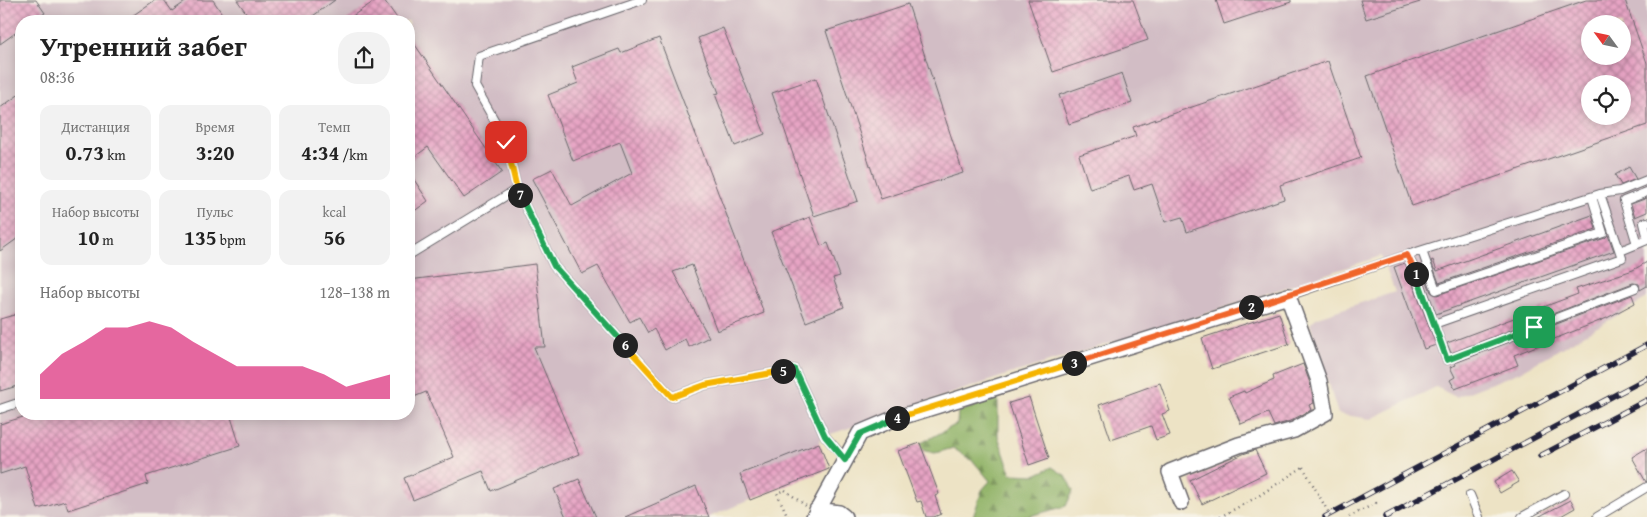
<!DOCTYPE html>
<html lang="ru">
<head>
<meta charset="utf-8">
<style>
	:root { --surface:#fff; --page:#f2f2f2; --text:#222; --muted:#767676; --accent:#db2777 }
	body { margin:0; font-family:"Gentium Book Plus",serif; background:var(--page); color:var(--text); height:100vh; display:flex; flex-direction:column; font-size:19px; white-space:nowrap }
	* { box-sizing:border-box; margin:0 }
	p { font-size:16px; color:var(--muted) }
	.icon { flex:none; width:28px; height:28px; fill:none; stroke:currentColor; stroke-width:2; stroke-linecap:round; stroke-linejoin:round }
	.map { position:relative; flex:1; overflow:hidden }
	.drawer { position:absolute; left:15px; top:15px; width:400px; height:405px; display:flex; flex-direction:column; background:var(--surface); border-radius:20px; box-shadow:0 2px 12px #0003 }
	.drawer>* { flex:none }
	.needle { width:32px; rotate:303deg }
	.controls { position:absolute; left:1581px; top:15px; display:grid; gap:10px }
	.controls a { display:grid; place-items:center; width:50px; height:50px; border-radius:50%; background:var(--surface); box-shadow:0 2px 12px #0003; font-size:25px }
	.pin { position:absolute; display:grid; place-items:center; width:42px; height:42px; color:#fff; margin:-21px; border-radius:10px; box-shadow:0 2px 8px #0006 }
	.km { position:absolute; width:25px; height:25px; margin:-12px; border-radius:50%; background:#222; color:#fff; font-size:14px; line-height:25px; text-align:center }
	.round { display:grid; place-items:center; flex:none; width:52px; height:52px; border-radius:20px; background:var(--page) }
	.head { display:flex; align-items:center; justify-content:space-between; height:85px; padding:0 25px }
	h1 { font-size:28px; font-weight:700; line-height:38px }
	.metrics { display:grid; grid-template-columns:repeat(3,1fr); gap:8px; height:85px; padding:5px 25px }
	.metrics div { display:grid; align-content:center; border-radius:12px; background:var(--page); text-align:center }
	.metrics b { font-size:21px; font-weight:700 }
	.metrics small { font-size:14px; font-weight:400 }
	.metrics p { font-size:14px }
	.chart { height:140px; padding:10px 25px }
	.chart p { display:flex; justify-content:space-between }
	.chart svg { width:100%; height:90px; margin-top:5px; fill:var(--accent); opacity:.7 }
	.map>svg:first-child { display:block }
</style>
</head>
<body>
<div class="map">
<svg width="1647" height="517" viewBox="0 0 1647 517">
	<defs>
		<pattern id="forest-firs" width="22" height="20" patternUnits="userSpaceOnUse" patternTransform="scale(1.25)"><rect width="22" height="20" fill="#90b266"/><path d="M5 1l3.5 6h-7zM16 11l3.5 6h-7z" fill="#759055"/></pattern>
		<pattern id="building-cross-hatch" width="8" height="8" patternUnits="userSpaceOnUse" patternTransform="scale(1.25)"><rect width="8" height="8" fill="#e7a4c4"/><path d="M0 0l8 8M0 8l8-8" fill="none" stroke="#bb85a0"/></pattern>
	</defs>
	<rect width="100%" height="100%" fill="#f7f3e8"/>
	<filter id="ink" filterUnits="userSpaceOnUse"><feTurbulence type="fractalNoise" baseFrequency=".02" numOctaves="2"/><feDisplacementMap in="SourceGraphic" scale="10" xChannelSelector="R" yChannelSelector="G"/><feConvolveMatrix kernelMatrix="1 2 1 2 8 2 1 2 1" color-interpolation-filters="sRGB"/></filter>
	<filter id="wash" filterUnits="userSpaceOnUse"><feTurbulence type="fractalNoise" baseFrequency=".0096" numOctaves="4" result="noise"/><feDisplacementMap in="SourceGraphic" scale="20" xChannelSelector="R" yChannelSelector="G"/><feGaussianBlur stdDeviation="1.12" result="paint"/><feColorMatrix in="noise" values="0 0 0 0 0 0 0 0 0 0 0 0 0 0 0 0 0 1.4 0 .05"/><feComposite in="paint" operator="in"/></filter>
	<g filter="url(#wash)">
		<rect width="100%" height="100%" fill="#ede3c5"/>
		<path fill="#d2bdc5" fill-rule="evenodd" d="M0 0H1647V298L1520 372 1456 397 1436 387 1371 419 1338 414 1310 324 1317 317 1395 292 1381 256 1196 317 1007 375 825 436 820 438 819 443 750 500 709 517H0ZM21 21H409V414H21ZM1590 24H1622V56H1590ZM1590 84H1622V116H1590Z"/>
		<path fill="url(#forest-firs)" stroke="#596a50" d="M998 398V436L1011 474 1035 475 1052 467 1066 476 1073 491 1066 506 1030 516V517H973L982 490 990 481 974 462 953 448 935 453 912 448 957 424 958 412Z"/>
		<g id="blocks">
			<path fill="url(#building-cross-hatch)" fill-rule="evenodd" d="M0 0H36L45 13 33 21H21V29L0 44Z
				M155 0H164L172 11 188 0H213L227 21H125Z
				M237 0H335L306 21H252Z
				M376 0H384L399 21H345Z
				M1028 0H1133L1148 40 1053 72Z
				M1216 0H1291V2L1224 24Z
				M1360 0H1419L1420 2 1366 19Z
				M1586 0H1625L1647 63V125L1412 206 1367 76ZM1590 24H1622V56H1590ZM1590 84H1622V116H1590Z
				M908 4 963 173 881 199 826 31Z
				M723 28 765 134 735 146 715 94 719 93 698 38Z
				M409 36 502 172 464 198 428 147 409 161Z
				M659 38 764 313 717 331 692 265 673 272 709 337 689 347 685 339 665 350 654 329 648 333 639 317 630 322 598 266 582 274 532 179 552 169 572 206 632 173 620 142 573 161 548 95 578 83 572 67 619 49 621 53Z
				M1328 61 1361 158 1280 185 1284 199 1187 232 1182 217 1165 222 1152 184 1134 190 1129 176 1090 189 1079 155 1136 136 1133 127Z
				M1122 73 1132 103 1069 124 1059 95Z
				M816 78 858 201 814 216 772 93Z
				M21 93V236L0 251V108Z
				M1629 167 1636 179 1621 185 1615 175Z
				M409 172 428 201 409 215Z
				M1647 198V212L1635 217 1631 204Z
				M1592 215 1596 229 1439 283 1431 261 1433 260 1437 271Z
				M810 217 821 246 828 243 840 276 833 278 844 307 806 322 771 232Z
				M1608 235 1614 251 1436 314 1419 265H1421L1431 292 1437 295 1605 238Z
				M1647 262V286L1640 290 1639 284 1633 283 1451 353 1447 343 1578 294 1576 289 1633 270Z
				M1405 263 1436 345 1424 349 1394 267Z
				M535 264 545 347H534L579 454 491 491 483 471 413 500 404 478 454 457 426 392 409 399V280Z
				M1632 295 1635 303 1607 318 1514 355 1518 365 1455 389 1450 380 1455 377 1450 367 1456 365 1455 363Z
				M21 313V385L0 391V319Z
				M1279 313 1289 344 1212 369 1202 338Z
				M1303 364 1310 383 1314 403 1309 405 1311 410 1290 421 1274 426 1268 413 1241 424 1229 397 1244 391 1245 393 1274 380 1273 376Z
				M1160 383 1170 411 1162 414 1170 435 1156 440 1151 426 1111 440 1099 405Z
				M1029 397 1049 458 1029 465 1009 403Z
				M33 414H230L240 446 146 476 148 484 68 510 65 501 38 509 25 466 0 474V424Z
				M819 443 829 469 750 500 740 474Z
				M920 443 939 494 935 496 941 514 934 517H926L921 501 917 502 898 451Z
				M1647 448V481L1646 482 1632 457Z
				M1255 450 1266 473 1202 504 1190 480 1243 454Z
				M1512 471 1519 482 1500 493 1494 482Z
				M579 479 596 517H566L554 489Z
				M696 486 709 517H625Z
				M1571 500 1575 508 1559 517H1538Z"/>
		</g>
	</g>
	<g filter="url(#ink)">
		<use href="#blocks" fill-opacity="0" stroke="#69666b" stroke-width="1"/>
		<g fill="none" stroke-linecap="round" stroke-linejoin="round">
			<g stroke="#69666b" stroke-width="10">
				<path id="service" d="M642 0 479 56 475 86 506 141 517 189 554 266 672 397 705 385 794 369 825 436 845 459
					M1600 194 1620 191 1647 180
					M1647 222 1644 223 1647 235
					M1637 244 1624 201 1647 192
					M1422 251 1436 290 1603 233 1592 197
					M1620 251 1647 240
					M409 255 517 189
					M1407 255 1600 194 1622 258 1434 324
					M1288 296 1407 255 1413 266 1447 360 1635 288
					M0 409 21 402
					M1470 495 1479 517
					M1522 517 1564 494
					M1597 517 1647 487"/>
			</g>
			<g stroke="#69666b" stroke-width="18">
				<path id="minor" d="M817 510 839 513 844 517
					M814 517 860 433 891 420 1288 296 1319 381 1325 413 1294 430 1239 445 1170 472 1181 502"/>
			</g>
			<path stroke="#69666b" stroke-width="2.5" stroke-dasharray="1 4" stroke-linecap="butt" d="M788 517 777 493 785 490 806 506
				M1220 517 1257 497 1303 467
				M1349 517 1376 503V505"/>
			<use href="#service" stroke="#fff" stroke-width="8"/>
			<use href="#minor" stroke="#fff" stroke-width="15"/>
			<g stroke="#22223b" stroke-width="5.5">
				<path id="rail" d="M1540 456 1647 400
					M1325 517 1647 345
					M1385 517 1647 378"/>
			</g>
			<use href="#rail" stroke="#f7f3e8" stroke-width="4" stroke-dasharray="11" stroke-linecap="butt"/>
			<path stroke="#69666b" stroke-width="2.5" stroke-dasharray="1 4" stroke-linecap="butt" d="M1303 467 1331 517"/>
		</g>
	</g>
	<g fill="none" stroke-linecap="round" stroke-linejoin="round" filter="url(#ink)">
		<g stroke="#fff" stroke-width="10">
			<path id="split-1" d="M1416 274 1447 360 1534 327"/>
		</g>
		<g stroke="#fff" stroke-width="10">
			<path id="split-2" d="M1251 307 1407 255 1416 274"/>
		</g>
		<g stroke="#fff" stroke-width="10">
			<path id="split-3" d="M1074 363 1251 307"/>
		</g>
		<g stroke="#fff" stroke-width="10">
			<path id="split-4" d="M897 418 1074 363"/>
		</g>
		<g stroke="#fff" stroke-width="10">
			<path id="split-5" d="M783 371 794 369 825 436 845 460 860 434 897 418"/>
		</g>
		<g stroke="#fff" stroke-width="10">
			<path id="split-6" d="M625 345 672 397 705 385 783 371"/>
		</g>
		<g stroke="#fff" stroke-width="10">
			<path id="split-7" d="M520 195 554 266 625 345"/>
		</g>
		<g stroke="#fff" stroke-width="10">
			<path id="split-8" d="M506 142 517 189 520 195"/>
		</g>
		<use href="#split-1" stroke="#22a559" stroke-width="6"/>
		<use href="#split-2" stroke="#f0652b" stroke-width="6"/>
		<use href="#split-3" stroke="#f0652b" stroke-width="6"/>
		<use href="#split-4" stroke="#f5b400" stroke-width="6"/>
		<use href="#split-5" stroke="#22a559" stroke-width="6"/>
		<use href="#split-6" stroke="#f5b400" stroke-width="6"/>
		<use href="#split-7" stroke="#22a559" stroke-width="6"/>
		<use href="#split-8" stroke="#f5b400" stroke-width="6"/>
	</g>
</svg>
<div class="controls">
<a><svg class="needle" viewBox="-14 -14 28 28"><path d="M0-13l5 13h-10z" fill="#e53935"/><path d="M0 13l5-13h-10z" fill="#767676"/></svg></a>
<a><svg class="icon" aria-label="locate" viewBox="0 0 24 24"><circle cx="12" cy="12" r="6"/><path d="M12 2v4M12 18v4M2 12h4M18 12h4"/></svg></a>
</div>
<div class="pin" style="left:1534px;top:327px;background:#1e9e55"><svg class="icon" aria-label="arrive" viewBox="0 0 24 24"><path d="M6 21V4h12l-3 4 3 4H6"/></svg></div>
<div class="pin" style="left:506px;top:142px;background:#d93025"><svg class="icon" aria-label="check" viewBox="0 0 24 24"><path d="M5 12l5 5 9-10"/></svg></div>
<b class="km" style="left:1416px;top:274px">1</b>
<b class="km" style="left:1251px;top:307px">2</b>
<b class="km" style="left:1074px;top:363px">3</b>
<b class="km" style="left:897px;top:418px">4</b>
<b class="km" style="left:783px;top:371px">5</b>
<b class="km" style="left:625px;top:345px">6</b>
<b class="km" style="left:520px;top:195px">7</b>
<section class="drawer">
<div class="head"><div><h1>Утренний забег</h1><p>08:36</p></div><a class="round"><svg class="icon" aria-label="share" viewBox="0 0 24 24"><path d="M12 15V3M7 8l5-5 5 5M5 13v7h14v-7"/></svg></a></div>
<div class="metrics">
<div><p>Дистанция</p><b>0.73<small> km</small></b></div>
<div><p>Время</p><b>3:20</b></div>
<div><p>Темп</p><b>4:34<small> /km</small></b></div>
</div>
<div class="metrics">
<div><p>Набор высоты</p><b>10<small> m</small></b></div>
<div><p>Пульс</p><b>135<small> bpm</small></b></div>
<div><p>kcal</p><b>56</b></div>
</div>
<div class="chart"><p><span>Набор высоты</span>128–138 m</p>
<svg viewBox="0 0 160 44" preserveAspectRatio="none"><path d="M0 44V32L10 22L20 16L30 9L40 9L50 6L60 9L70 16L80 22L90 28L100 28L110 28L120 28L130 32L140 38L150 35L160 32V44z"/></svg>
</div>
</section>
</div>
</body>
</html>
